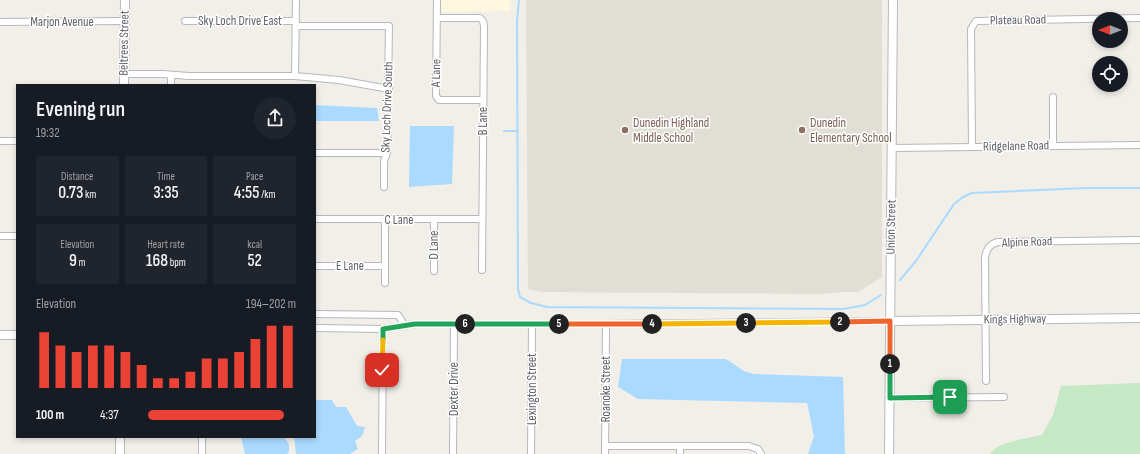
<!DOCTYPE html>
<html lang="en">
<head>
<meta charset="utf-8">
<style>
	:root { --surface:#171b24; --page:#20242c; --text:#f1f3f6; --muted:#9ea1a6; --accent:#ea4335 }
	body { margin:0; font-family:"Sofia Sans Condensed",sans-serif; background:var(--page); color:var(--text); height:100vh; display:flex; flex-direction:column; font-size:15px; white-space:nowrap }
	* { box-sizing:border-box; margin:0 }
	p { font-size:13px; color:var(--muted) }
	.icon { flex:none; width:22px; height:22px; fill:none; stroke:currentColor; stroke-width:2; stroke-linecap:round; stroke-linejoin:round }
	.map { position:relative; flex:1; overflow:hidden }
	.drawer { position:absolute; left:16px; top:84px; width:300px; height:354px; display:flex; flex-direction:column; background:var(--surface); border-radius:0px; box-shadow:0 2px 6px #0003 }
	.drawer>* { flex:none }
	.needle { width:26px; rotate:270deg }
	.buttons { position:absolute; left:1092px; top:12px; display:grid; gap:8px }
	.buttons a { display:grid; place-items:center; width:36px; height:36px; border-radius:50%; background:var(--surface); box-shadow:0 2px 6px #0003; font-size:20px }
	.pin { position:absolute; display:grid; place-items:center; width:34px; height:34px; color:#fff; margin:-17px; border-radius:8px; box-shadow:0 2px 6px #0006 }
	.km { position:absolute; width:20px; height:20px; margin:-10px; border-radius:50%; background:#222; color:#fff; font-size:11px; line-height:20px; text-align:center }
	.round { display:grid; place-items:center; flex:none; width:42px; height:42px; border-radius:21px; background:var(--page) }
	.summary { display:flex; align-items:center; justify-content:space-between; height:68px; padding:0 20px }
	h1 { font-size:22px; font-weight:600; line-height:30px }
	.stats { display:grid; grid-template-columns:repeat(3,1fr); gap:6px; height:68px; padding:4px 20px }
	.stats div { display:grid; align-content:center; border-radius:0px; background:var(--page); text-align:center }
	.stats b { font-size:17px; font-weight:600 }
	.stats small { font-size:11px; font-weight:400 }
	.stats p { font-size:11px }
	.chart { height:112px; padding:8px 20px }
	.chart p { display:flex; justify-content:space-between }
	.chart svg { width:100%; height:72px; margin-top:4px; stroke:var(--accent); stroke-width:6 }
	ul { padding:0 20px; list-style:none; font-size:13px }
	li { display:grid; grid-template-columns:64px 48px 1fr; align-items:center; height:30px }
	li i { height:10px; border-radius:5px; background:var(--accent) }
	.map>svg:first-child { display:block }
</style>
</head>
<body>
<div class="map">
<svg width="1140" height="454" viewBox="0 0 1140 454">
	<rect width="100%" height="100%" fill="#f1efe8"/>
	<path fill="#fef7e0" d="M441 0H510V11L441 12Z"/>
	<path fill="#e1ded6" d="M526 0H882V277L858 292H843L822 294 542 292 528 289Z"/>
	<path fill="#c5e8c5" d="M1140 383V454H990C996 442 1029 438 1042 435L1053 415 1061 386Z"/>
	<path fill="#aadaff" d="M315 105 377 108 379 121H315Z
		M410 126H454L452 184 409 187Z
		M622 359H726L744 371 753 374 843 377 845 454H808L814 436 807 403 638 399 618 387Z
		M315 400H332L336 407H346L357 426 365 427 362 436 355 441 358 449 350 454H296L294 437H315Z
		M241 437H284L289 444V452L287 454H245Z"/>
	<g fill="none" stroke-linecap="round" stroke-linejoin="round">
		<path stroke="#aadaff" stroke-width="2" d="M519 0 517 21 518 288 520 297 531 303 547 307 844 309 865 305 881 295
			M504 131H518
			M900 280 916 261 954 204 963 197 972 193 1087 188H1140"/>
		<g stroke="#b5b8bc" stroke-width="8">
			<path id="street" d="M437 0 436 96 439 100H483
				M437 18H480L483 21 484 26 482 270
				M185 21H296
				M0 22 125 21
				M296 26H389L387 153 384 161V187
				M124 74H163L189 76H295L339 80 389 89
				M295 76 296 0
				M171 85V75
				M1053 97V145
				M0 141H17
				M972 147 971 29 976 21 1140 18
				M892 148 1140 145
				M315 153H387
				M315 219H482
				M434 220V271
				M0 236H17
				M315 266H385
				M385 283V220
				M315 314 398 315 405 326
				M315 328 383 329 415 324H606L890 321
				M986 381 985 257C987 248 990 244 998 242L1140 240
				M890 398 1004 397
				M605 446H749L758 449 761 454
				M202 454V437
				M382 454 383 329
				M453 454 454 324
				M531 454 532 324
				M605 454 606 324
				M680 454V446"/>
		</g>
		<g stroke="#b6babf" stroke-width="10">
			<path id="secondary" d="M124 85 125 0
				M890 321 1140 318
				M0 335H17
				M120 454V437
				M889 454 893 0"/>
		</g>
		<use href="#street" stroke="#fff" stroke-width="6"/>
		<use href="#secondary" stroke="#fff" stroke-width="8"/>
	</g>
	<g fill="none" stroke-linecap="round" stroke-linejoin="round">
		<g stroke="#fff" stroke-width="8">
			<path id="split-1" d="M890 364V398L950 397"/>
		</g>
		<g stroke="#fff" stroke-width="8">
			<path id="split-2" d="M840 322 890 321V364"/>
		</g>
		<g stroke="#fff" stroke-width="8">
			<path id="split-3" d="M746 323 840 322"/>
		</g>
		<g stroke="#fff" stroke-width="8">
			<path id="split-4" d="M652 324 746 323"/>
		</g>
		<g stroke="#fff" stroke-width="8">
			<path id="split-5" d="M559 324H652"/>
		</g>
		<g stroke="#fff" stroke-width="8">
			<path id="split-6" d="M465 324H559"/>
		</g>
		<g stroke="#fff" stroke-width="8">
			<path id="split-7" d="M383 340V329L415 324H465"/>
		</g>
		<g stroke="#fff" stroke-width="8">
			<path id="split-8" d="M382 370 383 340"/>
		</g>
		<use href="#split-1" stroke="#22a559" stroke-width="5"/>
		<use href="#split-2" stroke="#f0652b" stroke-width="5"/>
		<use href="#split-3" stroke="#f5b400" stroke-width="5"/>
		<use href="#split-4" stroke="#f5b400" stroke-width="5"/>
		<use href="#split-5" stroke="#f0652b" stroke-width="5"/>
		<use href="#split-6" stroke="#22a559" stroke-width="5"/>
		<use href="#split-7" stroke="#22a559" stroke-width="5"/>
		<use href="#split-8" stroke="#f5b400" stroke-width="5"/>
	</g>
	<g fill="#8d6e63" stroke="#fff" stroke-width="1.5">
		<circle cx="625" cy="130" r="4"/>
		<circle cx="802" cy="130" r="4"/>
	</g>
	<g text-anchor="middle" dominant-baseline="central" stroke-width="3" stroke-linejoin="round" paint-order="stroke">
		<g font-size="13" fill="#5f6368" stroke="#fff">
			<text transform="translate(1018 20) rotate(-1)">Plateau Road</text>
			<text x="240" y="21">Sky Loch Drive East</text>
			<text x="62" y="22">Marjon Avenue</text>
			<text transform="translate(124 43) rotate(-89)">Beltrees Street</text>
			<text transform="translate(436 73) rotate(-89)">A Lane</text>
			<text transform="translate(387 107) rotate(-88)">Sky Loch Drive South</text>
			<text transform="translate(483 121) rotate(-90)">B Lane</text>
			<text transform="translate(1016 146) rotate(-1)">Ridgelane Road</text>
			<text x="399" y="220">C Lane</text>
			<text transform="translate(891 227) rotate(-89)">Union Street</text>
			<text transform="translate(1027 242) rotate(-2)">Alpine Road</text>
			<text transform="translate(434 245) rotate(-90)">D Lane</text>
			<text x="350" y="266">E Lane</text>
			<text transform="translate(1015 319) rotate(-1)">Kings Highway</text>
			<text transform="translate(454 389) rotate(-90)">Dexter Drive</text>
			<text transform="translate(532 389) rotate(-90)">Lexington Street</text>
			<text transform="translate(606 389) rotate(-90)">Roanoke Street</text>
		</g>
		<g font-size="13" fill="#785e54" stroke="#fff" text-anchor="start">
			<text x="633" y="123">Dunedin Highland<tspan x="633" dy="15">Middle School</tspan></text>
			<text x="810" y="123">Dunedin<tspan x="810" dy="15">Elementary School</tspan></text>
		</g>
	</g>
</svg>
<div class="buttons">
<a><svg class="needle" viewBox="-14 -14 28 28"><path d="M0-13l5 13h-10z" fill="#e53935"/><path d="M0 13l5-13h-10z" fill="#9ea1a6"/></svg></a>
<a><svg class="icon" aria-label="locate" viewBox="0 0 24 24"><circle cx="12" cy="12" r="6"/><path d="M12 2v4M12 18v4M2 12h4M18 12h4"/></svg></a>
</div>
<div class="pin" style="left:950px;top:397px;background:#1e9e55"><svg class="icon" aria-label="arrive" viewBox="0 0 24 24"><path d="M6 21V4h12l-3 4 3 4H6"/></svg></div>
<div class="pin" style="left:382px;top:370px;background:#d93025"><svg class="icon" aria-label="check" viewBox="0 0 24 24"><path d="M5 12l5 5 9-10"/></svg></div>
<b class="km" style="left:890px;top:364px">1</b>
<b class="km" style="left:840px;top:322px">2</b>
<b class="km" style="left:746px;top:323px">3</b>
<b class="km" style="left:652px;top:324px">4</b>
<b class="km" style="left:559px;top:324px">5</b>
<b class="km" style="left:465px;top:324px">6</b>
<section class="drawer">
<div class="summary"><div><h1>Evening run</h1><p>19:32</p></div><a class="round"><svg class="icon" aria-label="share" viewBox="0 0 24 24"><path d="M12 15V3M7 8l5-5 5 5M5 13v7h14v-7"/></svg></a></div>
<div class="stats">
<div><p>Distance</p><b>0.73<small> km</small></b></div>
<div><p>Time</p><b>3:35</b></div>
<div><p>Pace</p><b>4:55<small> /km</small></b></div>
</div>
<div class="stats">
<div><p>Elevation</p><b>9<small> m</small></b></div>
<div><p>Heart rate</p><b>168<small> bpm</small></b></div>
<div><p>kcal</p><b>52</b></div>
</div>
<div class="chart"><p><span>Elevation</span>194–202 m</p>
<svg viewBox="0 0 160 44" preserveAspectRatio="none"><path d="M5 44V10M15 44V18M25 44V22M35 44V18M45 44V18M55 44V22M65 44V30M75 44V38M85 44V38M95 44V34M105 44V26M115 44V26M125 44V22M135 44V14M145 44V6M155 44V6"/></svg>
</div>
<ul>
<li><b>100 m</b>4:37<i style="width:92%"></i></li>
</ul>
</section>
</div>
</body>
</html>
